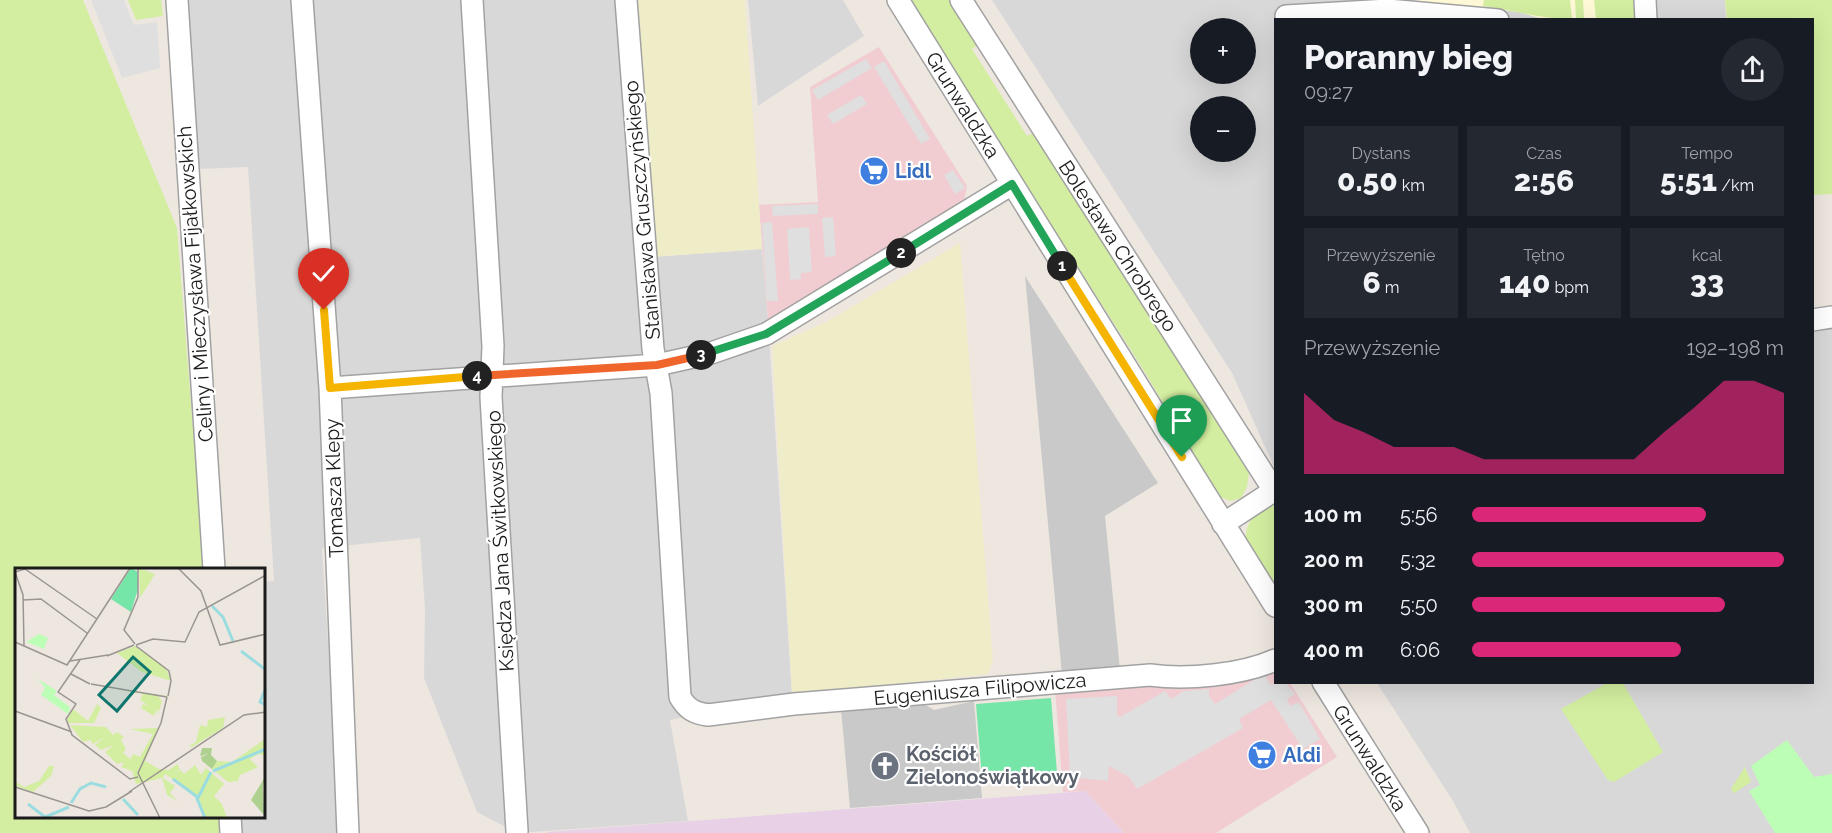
<!DOCTYPE html>
<html lang="pl">
<head>
<meta charset="utf-8">
<style>
	:root { --surface:#171b24; --page:#242831; --text:#f1f3f6; --muted:#9ea1a6; --accent:#db2777 }
	body { margin:0; font-family:Raleway,sans-serif; background:var(--page); color:var(--text); height:100vh; display:flex; flex-direction:column; font-size:22px; white-space:nowrap }
	* { box-sizing:border-box; margin:0 }
	p { font-size:20px; color:var(--muted) }
	.icon { flex:none; width:33px; height:33px; fill:none; stroke:currentColor; stroke-width:2; stroke-linecap:round; stroke-linejoin:round }
	.map { position:relative; flex:1; overflow:hidden }
	.sheet { position:absolute; left:1274px; top:18px; width:540px; height:666px; display:flex; flex-direction:column; background:var(--surface); border-radius:0px; box-shadow:0 6px 24px #0002 }
	.sheet>* { flex:none }
	.tools { position:absolute; left:1190px; top:18px; display:grid; gap:12px }
	.tools a { display:grid; place-items:center; width:66px; height:66px; border-radius:50%; background:var(--surface); box-shadow:0 6px 24px #0002; font-size:30px }
	.pin { position:absolute; display:grid; place-items:center; width:51px; height:51px; color:#fff; margin:-62px -26px; border-radius:50% 50% 50% 0; rotate:-45deg; box-shadow:0 0 6px #0007 }
	.pin .icon { rotate:45deg }
	.km { position:absolute; width:30px; height:30px; margin:-15px; border-radius:50%; background:#222; color:#fff; font-size:16px; line-height:30px; text-align:center }
	.round { display:grid; place-items:center; flex:none; width:63px; height:63px; border-radius:32px; background:var(--page) }
	.summary { display:flex; align-items:center; justify-content:space-between; height:102px; padding:0 30px }
	h1 { font-size:33px; font-weight:800; line-height:45px }
	.figures { display:grid; grid-template-columns:repeat(3,1fr); gap:9px; height:102px; padding:6px 30px }
	.figures div { display:grid; align-content:center; border-radius:0px; background:var(--page); text-align:center }
	.figures b { font-size:30px; font-weight:800 }
	.figures small { font-size:16px; font-weight:400 }
	.figures p { font-size:16px }
	.chart { height:168px; padding:12px 30px }
	.chart p { display:flex; justify-content:space-between }
	.chart svg { width:100%; height:108px; margin-top:6px; fill:var(--accent); opacity:.7 }
	ul { padding:0 30px; list-style:none; font-size:20px }
	li { display:grid; grid-template-columns:96px 72px 1fr; align-items:center; height:45px }
	li i { height:15px; border-radius:8px; background:var(--accent) }
	.map>svg:first-child { display:block }
</style>
</head>
<body>
<div class="map">
<svg width="1832" height="833" viewBox="0 0 1832 833">
	<rect width="100%" height="100%" fill="#eee7e0"/>
	<path fill="#d9d8d8" fill-rule="evenodd" d="M173 0H634L652 257 762 249 768 319 792 695 670 720 688 821 517 833 477 812 424 678 425 609 420 538 322 548 340 833H222L221 817 264 816V582L274 581 248 167 200 169Z
		M748 0H843L864 36 758 106Z
		M992 0H1725L1726 19 1275 20V469L1232 373ZM1200 28H1245V74H1200ZM1200 106H1245V152H1200Z
		M1832 325V833H1470L1453 801 1377 683 1812 682V326Z"/>
	<path fill="#f1ccd1" d="M879 47 967 186 964 201 768 319 759 205 818 202 810 87Z
		M1275 662V682L1290 683 1337 757 1216 833H1124L1085 791 1063 792 1055 689Z"/>
	<path fill="#e8d1e7" d="M1085 791 1124 833H547V832Z"/>
	<path fill="#fff9d8" d="M1412 0H1637L1638 19H1543L1518 12Z"/>
	<path fill="#c9c9c9" d="M1025 276 1158 483 1105 516 1120 670 1062 675Z
		M919 701 934 710 974 701 982 798 850 808 841 709Z"/>
	<path fill="#efecc8" d="M635 0H745L762 249 651 257Z
		M960 243 993 661 988 674 792 695 772 346 826 322Z"/>
	<path fill="#d3eea0" d="M0 0H83L177 228 204 569H16V816L219 817 220 833H0Z
		M128 0H161L163 16 136 20Z
		M909 0H953L980 43 972 49 1027 136 1036 131 1249 473 1247 487 1241 498 1230 501 1218 496 1146 374Z
		M1484 0H1570L1572 19C1542 20 1514 10 1483 6Z
		M1575 0H1583L1584 19H1576Z
		M1594 0H1636L1637 19H1596Z
		M1725 0H1832V194L1812 195V20L1727 19Z
		M1272 503 1275 505V588L1246 542C1244 520 1256 514 1272 503Z
		M1609 682 1623 683 1663 752 1614 782 1608 780 1561 709Z
		M1745 767 1751 782 1734 793 1731 789Z"/>
	<path fill="#bdfeb7" d="M1787 740 1814 777 1832 774V833H1775L1749 791 1760 785 1751 766Z"/>
	<path fill="#76e5a8" d="M1051 698 1057 773 982 779 976 704Z"/>
	<path fill="#dfdfdf" d="M91 0H124L134 25 157 22 160 68 122 78Z
		M866 59 872 68 818 100 812 90Z
		M884 61 930 139 921 144 874 67Z
		M861 95 867 104 833 124 827 115Z
		M953 170 965 188 955 194 944 175Z
		M818 204V214L773 216 772 206Z
		M833 217 836 256 825 257 822 218Z
		M772 222 778 301H767L762 223Z
		M809 227 812 272 801 273V279L790 280 787 229Z
		M1264 674 1270 684 1286 683 1295 694 1287 699 1290 706 1299 702 1320 739 1303 749 1271 700 1239 719 1243 728 1137 789 1129 777 1109 766 1108 781 1070 777 1066 699 1117 696V716L1120 717 1165 691 1171 699 1184 691 1209 689V696L1215 704Z"/>
	<g fill="none" stroke-linecap="round" stroke-linejoin="round">
		<g stroke="#a2a2a2" stroke-width="24">
			<path id="minor" d="M177 0 214 569
				M302 0 330 388 348 833
				M472 0 493 346 491 397 517 831
				M626 0 653 349 661 393 680 697C687 709 694 713 708 715L794 704 1150 675C1187 680 1241 675 1275 660
				M898 0 1275 606
				M961 0 1275 492
				M1645 0 1646 20
				M1286 16 1388 10 1498 20
				M1812 320 1832 317
				M330 388 657 365 711 353 766 334 1012 184
				M1223 524 1275 490
				M1323 682 1418 833
				M230 816 231 833"/>
		</g>
		<use href="#minor" stroke="#fff" stroke-width="21"/>
	</g>
	<g fill="none" stroke-linecap="round" stroke-linejoin="round">
		<g stroke="#fff" stroke-width="12">
			<path id="split-1" d="M1062 266 1182 457"/>
		</g>
		<g stroke="#fff" stroke-width="12">
			<path id="split-2" d="M901 253 1012 184 1062 266"/>
		</g>
		<g stroke="#fff" stroke-width="12">
			<path id="split-3" d="M701 355 766 334 901 253"/>
		</g>
		<g stroke="#fff" stroke-width="12">
			<path id="split-4" d="M477 376 657 365 701 355"/>
		</g>
		<g stroke="#fff" stroke-width="12">
			<path id="split-5" d="M324 310 330 388 477 376"/>
		</g>
		<use href="#split-1" stroke="#f5b400" stroke-width="8"/>
		<use href="#split-2" stroke="#22a559" stroke-width="8"/>
		<use href="#split-3" stroke="#22a559" stroke-width="8"/>
		<use href="#split-4" stroke="#f0652b" stroke-width="8"/>
		<use href="#split-5" stroke="#f5b400" stroke-width="8"/>
	</g>
	<defs>
		<g id="supermarket-disc" transform="scale(1.5)"><circle r="9.5" fill="#3f7fe0" stroke="#fff"/><path d="M-6-5.5h2.5l.6 2H6L4.5 2H-2.5L-4.4-4H-6ZM-1.5 3.2a1.3 1.3 0 1 0 .1 0ZM3 3.2a1.3 1.3 0 1 0 .1 0Z" fill="#fff"/></g>
		<g id="church-disc" transform="scale(1.5)"><circle r="9.5" fill="#6b7280" stroke="#fff"/><path d="M-1.2-6h2.4v3.5h3.3v2.4h-3.3V6h-2.4V-.1h-3.3v-2.4h3.3Z" fill="#fff"/></g>
	</defs>
	<g fill-rule="evenodd">
		<use href="#supermarket-disc" x="874" y="171"/>
		<use href="#supermarket-disc" x="1262" y="755"/>
		<use href="#church-disc" x="885" y="766"/>
	</g>
	<g text-anchor="middle" dominant-baseline="central" stroke-width="4.5" stroke-linejoin="round" paint-order="stroke">
		<g font-size="20" fill="#1b1b1b" stroke="#fff">
			<text transform="translate(963 105) rotate(58)">Grunwaldzka</text>
			<text transform="translate(642 210) rotate(-95)">Stanisława Gruszczyńskiego</text>
			<text transform="translate(1118 246) rotate(57)">Bolesława Chrobrego</text>
			<text transform="translate(195 284) rotate(-94)">Celiny i Mieczysława Fijałkowskich</text>
			<text transform="translate(334 488) rotate(-92)">Tomasza Klepy</text>
			<text transform="translate(500 541) rotate(-93)">Księdza Jana Świtkowskiego</text>
			<text transform="translate(980 689) rotate(-5)">Eugeniusza Filipowicza</text>
			<text transform="translate(1370 758) rotate(58)">Grunwaldzka</text>
		</g>
		<g font-size="20" font-weight="bold" fill="#366cbe" stroke="#fff" text-anchor="start">
			<text x="895" y="171">Lidl</text>
			<text x="1283" y="755">Aldi</text>
		</g>
		<g font-size="20" font-weight="bold" fill="#5b616d" stroke="#fff" text-anchor="start">
			<text x="906" y="754">Kościół<tspan x="906" dy="23">Zielonoświątkowy</tspan></text>
		</g>
	</g>
	<g transform="translate(15 568)">
		<rect width="250" height="250" fill="#eee7e0"/>
		<path d="M124 0 140 6 125 30ZM120 78 151 101 156 113 127 104 102 85ZM98 121 153 128 154 129 143 128 147 133 143 147V140L139 148 126 140 128 136 134 138 125 132 128 126ZM82 136 86 140 79 155H53L52 150 58 141 73 153ZM210 149 208 160 177 179 174 178 181 174 185 157 192 159 193 152ZM55 157 91 159 98 167 102 164 109 169 106 172 111 181 108 185 115 191 119 186 125 189 138 166 115 161 143 160 130 193 144 201 154 202 162 196 165 201 161 205 166 202 169 206 180 197 186 207 191 200 209 216 199 228 207 236 212 250H191L180 227 150 206 148 210 160 218 155 225 162 233 152 227 147 210 121 216 117 203 106 199 109 194 102 196 90 184 99 177 86 182 80 177 90 169 78 176 75 172 68 174ZM250 171V188L244 186 235 191 243 199 225 207 223 213 213 214 197 201 202 193 217 194ZM34 198H39L36 208 18 224 1 218V214L9 219 24 213Z" fill="#d3eea0"/>
		<path d="M187 180H197L196 187 202 193 197 201 187 193 186 189 193 186 185 188ZM250 209 248 218 249 247 236 232Z" fill="#aed190"/>
		<path d="M24 66 33 70 29 81 11 74ZM23 111 42 123 39 127 55 139 53 146 26 127 30 120Z" fill="#bdfeb7"/>
		<path d="M116 0 123 4V21L116 44 96 31Z" fill="#76e5a8"/>
		<path fill="none" stroke="#9bdce0" stroke-width="3" d="M197 38 208 49 218 73M226 83 251 102M251 120 245 134 251 137M198 203 251 181M158 211 181 228 190 250M183 230 196 204M108 231 123 247M56 235 65 221 76 215 91 219M13 236 30 249M28 250 54 239"/>
		<path fill="none" stroke="#9a9591" stroke-width="1.5" d="M163 0 186 23 205 77 251 66M0 4 10 1 82 51M0 4 8 27 9 78M8 32 26 31 72 65M0 74 52 97 115 0M120 76 109 62 123 29V0M121 77 138 71 170 74 184 44 251 7M121 78 154 103 156 113 153 128M92 88 119 77M65 92 43 124 61 136 51 151 57 167 115 211 123 209M55 93 93 87M56 106 75 116M76 116 152 129M0 143 57 164M0 219 74 243 91 239 117 223M114 224 229 147 251 144M145 250 123 205 146 155 152 129"/>
		<path fill="#0f766e" fill-opacity="0.15" stroke="#0f766e" stroke-width="3" d="M118 89 135 104 102 143 84 127Z"/>
		<rect width="250" height="250" fill="none" stroke="#1b1b1b" stroke-width="3"/>
	</g>
</svg>
<div class="tools">
<a>+</a>
<a>−</a>
</div>
<div class="pin" style="left:1182px;top:457px;background:#1e9e55"><svg class="icon" aria-label="arrive" viewBox="0 0 24 24"><path d="M6 21V4h12l-3 4 3 4H6"/></svg></div>
<div class="pin" style="left:324px;top:310px;background:#d93025"><svg class="icon" aria-label="check" viewBox="0 0 24 24"><path d="M5 12l5 5 9-10"/></svg></div>
<b class="km" style="left:1062px;top:266px">1</b>
<b class="km" style="left:901px;top:253px">2</b>
<b class="km" style="left:701px;top:355px">3</b>
<b class="km" style="left:477px;top:376px">4</b>
<section class="sheet">
<div class="summary"><div><h1>Poranny bieg</h1><p>09:27</p></div><a class="round"><svg class="icon" aria-label="share" viewBox="0 0 24 24"><path d="M12 15V3M7 8l5-5 5 5M5 13v7h14v-7"/></svg></a></div>
<div class="figures">
<div><p>Dystans</p><b>0.50<small> km</small></b></div>
<div><p>Czas</p><b>2:56</b></div>
<div><p>Tempo</p><b>5:51<small> /km</small></b></div>
</div>
<div class="figures">
<div><p>Przewyższenie</p><b>6<small> m</small></b></div>
<div><p>Tętno</p><b>140<small> bpm</small></b></div>
<div><p>kcal</p><b>33</b></div>
</div>
<div class="chart"><p><span>Przewyższenie</span>192–198 m</p>
<svg viewBox="0 0 160 44" preserveAspectRatio="none"><path d="M0 44V11L10 22L20 27L30 33L40 33L50 33L60 38L70 38L80 38L90 38L100 38L110 38L120 27L130 17L140 6L150 6L160 11V44z"/></svg>
</div>
<ul>
<li><b>100 m</b>5:56<i style="width:75%"></i></li>
<li><b>200 m</b>5:32<i style="width:100%"></i></li>
<li><b>300 m</b>5:50<i style="width:81%"></i></li>
<li><b>400 m</b>6:06<i style="width:67%"></i></li>
</ul>
</section>
</div>
</body>
</html>
